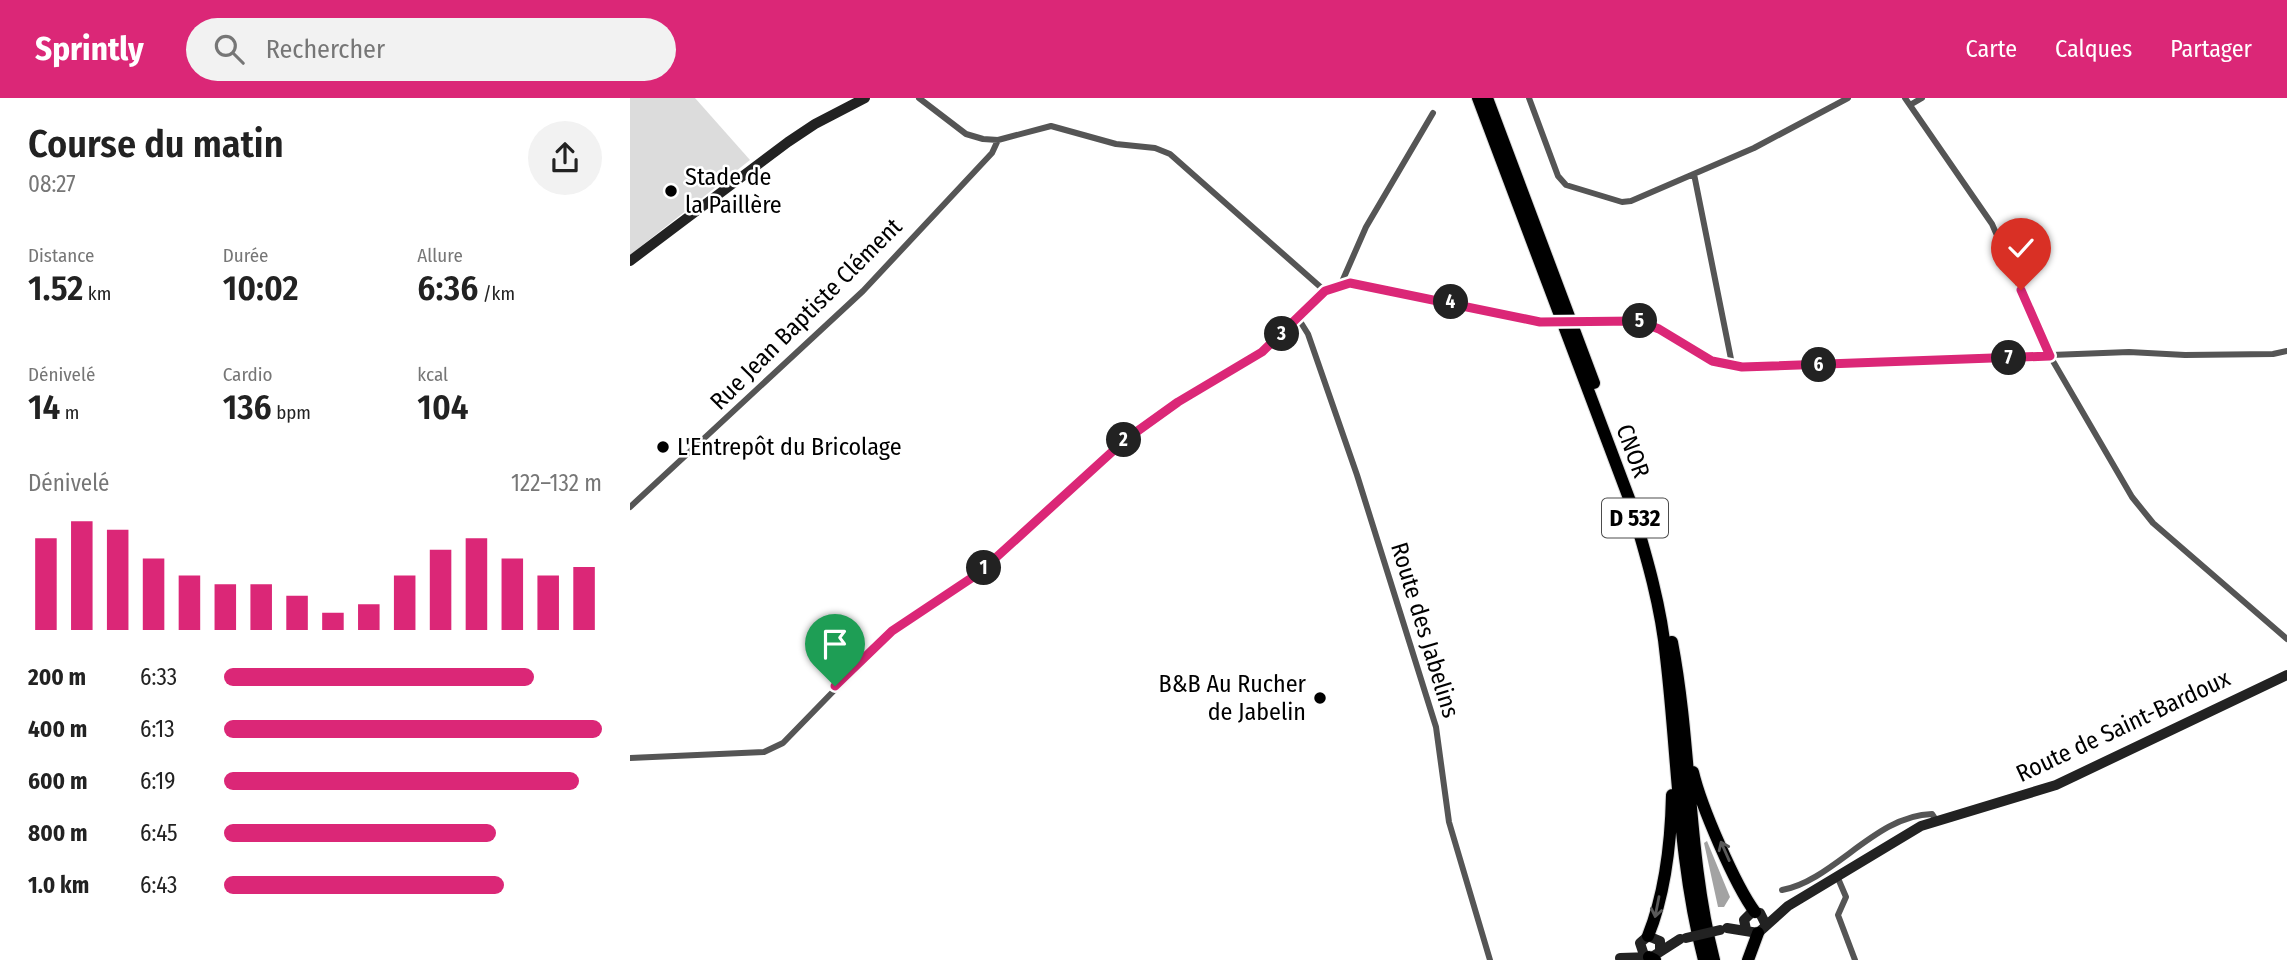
<!DOCTYPE html>
<html lang="fr">
<head>
<meta charset="utf-8">
<style>
	:root { --surface:#fff; --page:#f2f2f2; --text:#222; --muted:#767676; --accent:#db2777 }
	body { margin:0; font-family:"Fira Sans Condensed",sans-serif; background:var(--page); color:var(--text); height:100vh; display:flex; flex-direction:column; font-size:26px; white-space:nowrap }
	* { box-sizing:border-box; margin:0 }
	p { font-size:23px; color:var(--muted) }
	.icon { flex:none; width:38px; height:38px; fill:none; stroke:currentColor; stroke-width:2; stroke-linecap:round; stroke-linejoin:round }
	.map { position:relative; flex:1; overflow:hidden }
	.drawer { display:flex; flex-direction:column; background:var(--surface); width:630px }
	.drawer>* { flex:none }
	.pin { position:absolute; display:grid; place-items:center; width:60px; height:60px; color:#fff; margin:-72px -30px; border-radius:50% 50% 50% 0; rotate:-45deg; box-shadow:0 0 7px #0007 }
	.pin .icon { rotate:45deg }
	.km { position:absolute; width:35px; height:35px; margin:-18px; border-radius:50%; background:#222; color:#fff; font-size:19px; line-height:35px; text-align:center }
	.round { display:grid; place-items:center; flex:none; width:74px; height:74px; border-radius:37px; background:var(--page) }
	.head { display:flex; align-items:center; justify-content:space-between; height:119px; padding:0 28px }
	h1 { font-size:38px; font-weight:600; line-height:52px }
	.metrics { display:grid; grid-template-columns:repeat(3,1fr); gap:10px; height:119px; padding:7px 28px }
	.metrics div { display:grid; align-content:center }
	.metrics b { font-size:35px; font-weight:600 }
	.metrics small { font-size:19px; font-weight:400 }
	.metrics p { font-size:19px }
	.chart { height:196px; padding:14px 28px }
	.chart p { display:flex; justify-content:space-between }
	.chart svg { width:100%; height:126px; margin-top:7px; stroke:var(--accent); stroke-width:6 }
	ul { padding:0 28px; list-style:none; font-size:23px }
	li { display:grid; grid-template-columns:112px 84px 1fr; align-items:center; height:52px }
	li i { height:18px; border-radius:9px; background:var(--accent) }
	header { display:flex; align-items:center; gap:42px; box-sizing:border-box; height:98px; padding:0 35px; background:var(--accent); color:#fff }
	header strong { font-size:33px }
	nav { display:flex; gap:38px; margin-inline-start:auto; font-size:24px }
	.search { width:490px; height:63px; background:var(--page); display:flex; align-items:center; gap:18px; box-sizing:border-box; padding:0 24px; border-radius:38px; color:var(--muted); font-size:26px }
	main { display:flex; flex:1; min-height:0 }
	.map>svg:first-child { display:block }
</style>
</head>
<body>
<header>
<strong>Sprintly</strong>
<div class="search"><svg class="icon" aria-label="search" viewBox="0 0 24 24"><circle cx="10" cy="10" r="6"/><path d="M15 15l6 6"/></svg>Rechercher</div>
<nav><a>Carte</a><a>Calques</a><a>Partager</a></nav>
</header>
<main>
<section class="drawer">
<div class="head"><div><h1>Course du matin</h1><p>08:27</p></div><a class="round"><svg class="icon" aria-label="share" viewBox="0 0 24 24"><path d="M12 15V3M7 8l5-5 5 5M5 13v7h14v-7"/></svg></a></div>
<div class="metrics">
<div><p>Distance</p><b>1.52<small> km</small></b></div>
<div><p>Durée</p><b>10:02</b></div>
<div><p>Allure</p><b>6:36<small> /km</small></b></div>
</div>
<div class="metrics">
<div><p>Dénivelé</p><b>14<small> m</small></b></div>
<div><p>Cardio</p><b>136<small> bpm</small></b></div>
<div><p>kcal</p><b>104</b></div>
</div>
<div class="chart"><p><span>Dénivelé</span>122–132 m</p>
<svg viewBox="0 0 160 44" preserveAspectRatio="none"><path d="M5 44V12M15 44V6M25 44V9M35 44V19M45 44V25M55 44V28M65 44V28M75 44V32M85 44V38M95 44V35M105 44V25M115 44V16M125 44V12M135 44V19M145 44V25M155 44V22"/></svg>
</div>
<ul>
<li><b>200 m</b>6:33<i style="width:82%"></i></li>
<li><b>400 m</b>6:13<i style="width:100%"></i></li>
<li><b>600 m</b>6:19<i style="width:94%"></i></li>
<li><b>800 m</b>6:45<i style="width:72%"></i></li>
<li><b>1.0 km</b>6:43<i style="width:74%"></i></li>
</ul>
</section>
<div class="map">
<svg width="1657" height="862" viewBox="0 0 1657 862">
	<rect width="100%" height="100%" fill="#fff"/>
	<path fill="#dcdcdc" d="M0 0H65L120 62 0 157Z"/>
	<path fill="#a3a3a3" d="M1077 743 1100 799 1094 809H1088L1074 745Z"/>
	<g fill="none" stroke-linecap="round" stroke-linejoin="round">
		<g stroke="#dbdbdb" stroke-width="14">
			<path id="highway" d="M848 0 1000 403C1015 454 1031 506 1036 559 1048 660 1048 763 1074 862
				M857 0 964 285
				M1042 544C1062 649 1057 757 1084 862
				M1063 674C1071 708 1105 787 1125 814
				M1018 838C1035 796 1041 742 1042 697
				M1019 859 1025 862
				M1118 862 1128 835"/>
		</g>
		<path stroke="#555" stroke-width="6" d="M289 0 336 36 353 41 368 42 421 28 486 46 525 50 540 56 695 193
			M899 0 928 78 936 87 992 104 1001 103 1124 50 1218 0
			M1275 0 1362 126 1420 258 1502 399 1523 425 1657 541
			M1280 7 1292 0
			M1064 76 1101 261 1098 267
			M711 186 736 129 803 15
			M668 220 678 236 727 377 806 629 819 724 860 862
			M955 222C976 221 1000 218 1020 226 1053 240 1074 265 1112 269L1499 254 1555 257 1643 256 1657 253
			M0 409 233 193 362 55 368 42
			M0 660 134 654 153 645 262 533 349 475 495 342 548 304 632 255 695 193 720 185 918 224
			M1207 778 1216 799 1208 817 1225 862
			M1152 792C1203 783 1246 717 1302 716L1306 722"/>
		<path stroke="#222" stroke-width="10" d="M0 163 158 44 185 26 235 0
			M1097 830 1128 835 1158 808 1291 728 1426 687 1657 577
			M1116 831 1114 822 1122 814 1130 815 1135 825
			M1014 857 1010 845 1018 838 1030 843V853
			M990 860 1022 859 1050 841"/>
		<use href="#highway" stroke="#000" stroke-width="12"/>
		<path stroke="#555" stroke-width="6" d="M918 224 955 222"/>
		<path stroke="#222" stroke-width="10" d="M1056 840 1090 832"/>
	</g>
	<defs><path id="oneway-shaft" d="M-6 0H5M1.5-3L5.5 0L1.5 3" fill="none" stroke-width="1.6" stroke-linecap="round" stroke-linejoin="round" transform="scale(1.75)"/></defs>
	<g stroke="#595959">
		<use href="#oneway-shaft" transform="translate(1095 753) rotate(-114)"/>
		<use href="#oneway-shaft" transform="translate(1027 809) rotate(101)"/>
	</g>
	<g fill="none" stroke-linecap="round" stroke-linejoin="round">
		<g stroke="#fff" stroke-width="14">
			<path id="route" d="M205 588 262 533 349 475 495 342 548 304 632 254 695 193 720 185 910 224 1008 223 1029 231 1082 263 1112 269 1420 258 1391 192"/>
		</g>
		<use href="#route" stroke="#db2777" stroke-width="9"/>
	</g>
	<g fill="#000" stroke="#fff" stroke-width="2.5">
		<circle cx="41" cy="93" r="7"/>
		<circle cx="33" cy="349" r="7"/>
		<circle cx="690" cy="600" r="7"/>
	</g>
	<g text-anchor="middle" dominant-baseline="central" stroke-width="5" stroke-linejoin="round" paint-order="stroke">
		<rect fill="#fff" stroke="#4c4c4c" stroke-width="2" x="972" y="400.5" width="66" height="39" rx="5"/>
		<g font-size="23" font-weight="bold" fill="#000">
			<text x="1005" y="420">D 532</text>
		</g>
		<g font-size="24" fill="#000" stroke="#fff" text-anchor="start">
			<text x="55" y="79">Stade de<tspan x="55" dy="28">la Paillère</tspan></text>
			<text x="47" y="349">L'Entrepôt du Bricolage</text>
			<text x="676" y="586" text-anchor="end">B&amp;B Au Rucher<tspan x="676" dy="28">de Jabelin</tspan></text>
		</g>
		<g font-size="24" fill="#000" stroke="#fff">
			<text transform="translate(176 216) rotate(-45)">Rue Jean Baptiste Clément</text>
			<text transform="translate(1003 353) rotate(70)">CNOR</text>
			<text transform="translate(795 532) rotate(73)">Route des Jabelins</text>
			<text transform="translate(1493 628) rotate(-25)">Route de Saint-Bardoux</text>
		</g>
	</g>
</svg>
<div class="pin" style="left:205px;top:588px;background:#1e9e55"><svg class="icon" aria-label="arrive" viewBox="0 0 24 24"><path d="M6 21V4h12l-3 4 3 4H6"/></svg></div>
<div class="pin" style="left:1391px;top:192px;background:#d93025"><svg class="icon" aria-label="check" viewBox="0 0 24 24"><path d="M5 12l5 5 9-10"/></svg></div>
<b class="km" style="left:354px;top:470px">1</b>
<b class="km" style="left:494px;top:342px">2</b>
<b class="km" style="left:652px;top:236px">3</b>
<b class="km" style="left:821px;top:204px">4</b>
<b class="km" style="left:1010px;top:223px">5</b>
<b class="km" style="left:1189px;top:267px">6</b>
<b class="km" style="left:1379px;top:260px">7</b>
</div>
</main>
</body>
</html>
